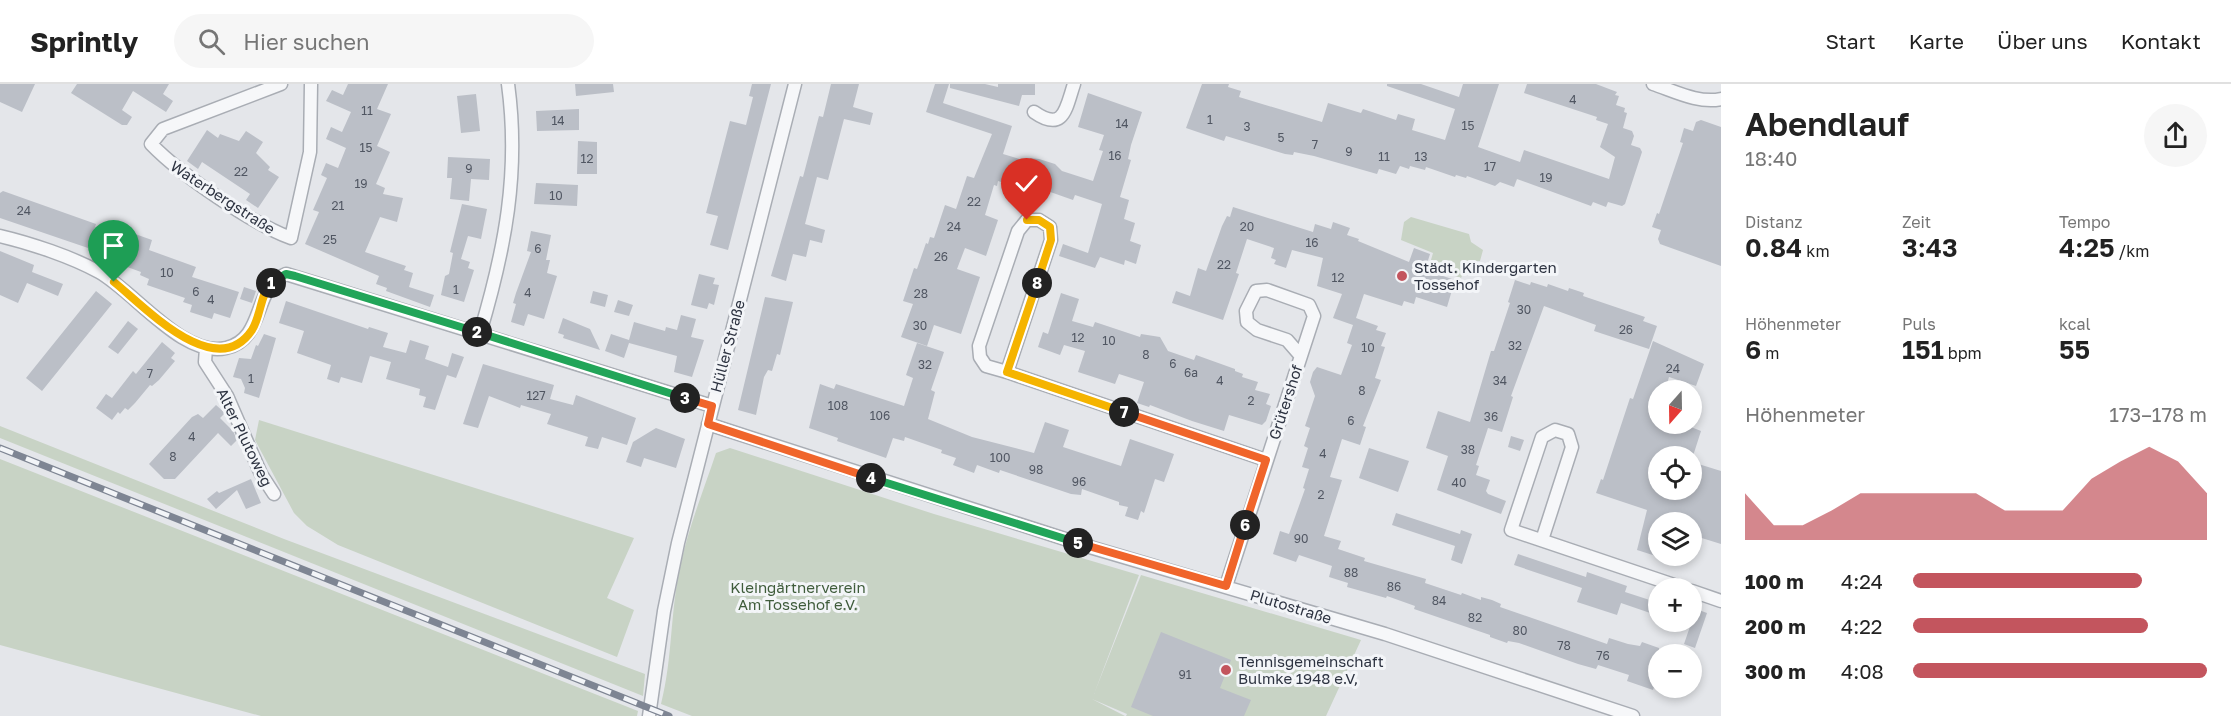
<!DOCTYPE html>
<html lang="de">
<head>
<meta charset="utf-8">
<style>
	:root { --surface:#fff; --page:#f6f6f6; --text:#222; --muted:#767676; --line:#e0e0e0; --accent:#c3555e }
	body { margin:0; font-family:"Golos Text",sans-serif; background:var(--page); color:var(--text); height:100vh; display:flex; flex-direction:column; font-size:22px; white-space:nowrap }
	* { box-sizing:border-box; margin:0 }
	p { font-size:20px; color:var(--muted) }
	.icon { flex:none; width:33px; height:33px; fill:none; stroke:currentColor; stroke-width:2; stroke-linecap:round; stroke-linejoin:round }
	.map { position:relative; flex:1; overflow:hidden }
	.panel { display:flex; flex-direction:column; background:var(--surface); width:510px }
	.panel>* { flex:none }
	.needle { width:39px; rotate:200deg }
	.buttons { position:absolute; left:1648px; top:296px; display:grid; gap:12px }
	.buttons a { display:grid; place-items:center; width:54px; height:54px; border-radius:50%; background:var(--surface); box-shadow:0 3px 9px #0003; font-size:30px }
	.pin { position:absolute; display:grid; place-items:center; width:51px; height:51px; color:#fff; margin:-62px -26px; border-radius:50% 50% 50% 0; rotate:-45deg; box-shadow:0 0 6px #0007 }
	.pin .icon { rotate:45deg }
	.km { position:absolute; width:30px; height:30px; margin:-15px; border-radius:50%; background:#222; color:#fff; font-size:16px; line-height:30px; text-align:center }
	.round { display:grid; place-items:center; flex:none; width:63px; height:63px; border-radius:32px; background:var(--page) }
	.summary { display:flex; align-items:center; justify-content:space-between; height:102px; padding:0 24px }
	h1 { font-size:33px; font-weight:600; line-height:45px }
	.metrics { display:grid; grid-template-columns:repeat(3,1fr); gap:9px; height:102px; padding:6px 24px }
	.metrics div { display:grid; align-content:center }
	.metrics b { font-size:26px; font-weight:600 }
	.metrics small { font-size:16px; font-weight:400 }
	.metrics p { font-size:16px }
	.chart { height:168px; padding:12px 24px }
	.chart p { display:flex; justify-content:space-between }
	.chart svg { width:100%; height:108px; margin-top:6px; fill:var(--accent); opacity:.7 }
	ul { padding:0 24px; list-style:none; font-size:20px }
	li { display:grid; grid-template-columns:96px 72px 1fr; align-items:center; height:45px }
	li i { height:15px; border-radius:8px; background:var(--accent) }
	header { display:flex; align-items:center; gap:36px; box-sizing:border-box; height:84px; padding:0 30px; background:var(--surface); border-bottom:2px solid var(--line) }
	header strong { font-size:28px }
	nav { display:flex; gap:33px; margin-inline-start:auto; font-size:21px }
	.search { width:420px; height:54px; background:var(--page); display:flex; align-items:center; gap:15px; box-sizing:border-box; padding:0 21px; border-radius:33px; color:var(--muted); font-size:22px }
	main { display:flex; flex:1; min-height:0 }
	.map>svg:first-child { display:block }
</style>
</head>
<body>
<header>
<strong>Sprintly</strong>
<div class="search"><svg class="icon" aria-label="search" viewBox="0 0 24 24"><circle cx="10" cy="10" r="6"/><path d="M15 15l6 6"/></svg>Hier suchen</div>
<nav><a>Start</a><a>Karte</a><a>Über uns</a><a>Kontakt</a></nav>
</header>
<main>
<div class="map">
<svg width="1721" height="632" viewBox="0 0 1721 632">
	<rect width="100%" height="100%" fill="#e4e6ea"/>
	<path fill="#c8d3c5" d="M1411 133 1469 150 1471 158 1483 166 1480 177H1469L1461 194 1429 183 1433 169 1401 156 1404 138Z
		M259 336 634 454 607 514 634 526 617 573 338 461 307 442 294 429 255 356Z
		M0 342 284 455 645 590 643 612 0 354Z
		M730 364 934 430 1139 491 1094 610 1141 491 1361 556 1326 632H1126L1127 630 1092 615 1125 632H692L661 620C673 574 670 525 681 479 689 442 704 405 716 369Z
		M0 375 638 627 637 632H261L0 561Z"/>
	<path fill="#bbbfc7" d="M0 0H35L22 28 0 18Z
		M77 0H169L163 10 173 17 166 28 133 7 122 26 132 33 127 41H122L71 9Z
		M348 0H388L377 25 391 30 377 62 390 68 376 100 385 104 383 110 403 114 397 138 380 133 365 168 406 182 404 186 413 189 409 203 434 211 430 223 386 207 387 204 376 200 379 192 305 160 319 128 313 126 327 94 321 91 326 79 338 84 346 64 326 55 331 43 342 48 351 28 326 17 332 6 343 11Z
		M575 0H613L614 8 576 12Z
		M752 0H771L728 166 710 161 718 132 706 129 730 37 746 41 753 13 749 12Z
		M831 0H859L853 23 873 29 870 41 844 35 828 96 817 93 805 140 825 146 822 159 810 156 806 173 793 170 786 197 771 192 800 92 803 93 819 32 823 33Z
		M935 0H949L943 19 1012 42 1003 70 1029 78 1030 74 1039 75 1055 80 1062 87 1093 97 1103 67 1099 66 1104 51 1078 43 1088 9 1142 28 1131 61 1128 75 1131 76 1120 113 1129 116 1124 135 1135 139 1130 157 1141 161 1136 180 1125 176 1124 181 1100 173 1095 184 1059 172 1063 160 1088 169 1102 120 1075 111 1073 116 1022 98 1020 104 998 97 997 102 994 101 985 131 998 136 986 172 965 164 957 185 980 193 961 250 934 241 927 262 901 253 913 220 903 217 914 184 917 185 926 159 928 160 930 153 934 154 945 121 956 125 967 92 974 94 992 50 926 28Z
		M950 0H985L998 3V0H1035V11H1022L1019 22 950 4Z
		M1202 0H1229L1228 3 1241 7 1239 13 1322 38 1328 19 1361 29 1363 25 1396 36 1398 30 1415 35 1412 46 1445 56 1455 25 1387 2V0H1421L1459 13 1463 0H1499L1478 63 1520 78 1524 66 1609 95 1615 73 1600 63 1608 40 1596 36 1597 33 1524 9 1527 0H1596L1617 8 1615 11 1619 12 1616 21 1625 24 1624 28 1627 29 1623 44 1632 47 1634 52 1631 61 1640 64 1642 68 1625 120 1622 122 1608 118 1606 123 1593 118 1591 122 1517 95 1514 103 1500 98 1495 102 1467 92 1466 94 1456 91 1455 93 1426 83 1425 86 1410 82 1409 85 1400 82 1396 90 1379 85 1377 90 1314 72 1294 68 1293 71 1285 70 1226 52 1224 57 1186 44Z
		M476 10 480 47 461 49 457 12Z
		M579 25V46L537 47 536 27Z
		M1701 36 1721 43V182L1660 160 1658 155 1661 146 1652 143 1657 129 1659 130 1683 59 1680 58 1684 44 1693 47 1696 38Z
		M207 46 218 54 220 50 239 57 246 47 263 58 256 69 270 83 268 86 279 93 258 124 246 116 250 110 202 78 198 85 187 77Z
		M578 57 597 58V90H577Z
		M448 73 490 75 489 96 471 95 469 117 450 115 452 94H447Z
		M536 99 578 101 577 122 534 120Z
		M3 107 96 140 93 149 116 158 121 145 152 156 149 166 196 183 192 193 239 208 230 234 214 229 212 235 190 228 192 221 183 218 185 214 147 201 149 195 140 191 141 188 119 180 121 173 113 169 89 161 88 164 0 134V109Z
		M462 120 487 125 481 155 468 152 461 175 470 178 468 184 474 186 464 218 441 211 445 192 449 190 453 169 450 168Z
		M1233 123 1313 148 1315 140 1331 145 1333 138 1350 144 1347 151 1359 155 1358 157 1409 178 1414 164 1430 170 1425 186 1455 196 1447 223 1416 213 1414 220 1404 217 1402 222 1364 210 1356 234 1378 242 1376 246 1386 249 1381 262 1385 263 1375 294 1381 296 1363 342 1366 343 1360 361 1342 355 1330 393 1342 396 1324 452 1341 457 1338 465 1365 474 1364 477 1426 495 1425 499 1461 511 1462 509 1481 516V513L1492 516 1501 520 1500 523 1607 560 1609 554 1628 560 1640 562 1642 558 1659 564V601L1655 600 1653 606 1627 597 1629 591 1598 581 1596 585 1578 580 1519 559 1508 557 1507 559 1490 553V551L1414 525 1415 522 1387 512 1386 514 1347 503 1348 499 1329 493 1332 482 1299 471 1296 478 1273 470 1280 447 1289 450 1305 405 1303 404 1309 385 1302 383 1308 364 1304 362 1310 344 1305 342 1315 312 1310 298 1313 288 1317 283 1341 291 1352 261 1347 259 1353 241 1333 234 1342 210 1317 202 1323 174 1292 166 1286 184 1274 180 1276 176 1271 174 1274 164 1247 155 1236 189 1239 190 1223 236 1172 219 1176 207 1190 212 1198 184 1206 187 1222 142 1227 132 1230 133Z
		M531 147 551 151 546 176H550L547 189 557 192 544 235 528 230 524 242 511 238 516 220 513 219 516 209 531 168 527 167Z
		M0 167 34 181 32 188 63 200 58 212 27 199 18 219 0 211Z
		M699 190 715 194 713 200 719 201 714 221 709 219 707 225 691 221Z
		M1515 196 1530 201 1531 198 1547 203 1548 200 1568 207 1569 204 1584 209 1583 212 1645 233 1643 237 1657 242 1649 265 1594 247 1596 241 1544 222 1511 312 1513 313 1502 348 1488 344 1476 381 1479 382 1476 391 1490 396 1486 407 1488 410 1506 417 1501 430 1437 406 1448 372 1426 364 1438 327 1470 338 1491 267H1494L1510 219 1508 218Z
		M244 203 256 207 252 219 240 215Z
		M96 207 112 220 42 307 26 294Z
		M593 207 608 211 605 223 590 219Z
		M1061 209 1079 215 1072 237 1093 243 1095 238 1140 253 1141 250 1160 253 1168 267 1194 276 1196 271 1235 285V287L1243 290 1242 293 1258 298 1255 306 1270 310 1266 320 1271 322 1266 337 1262 341 1229 331 1224 347 1192 337 1150 321 1149 323 1137 319 1144 298 1119 290 1115 300 1078 288 1085 267 1064 261 1060 271 1038 263 1043 248 1048 250Z
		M765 213 793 218 780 271 777 270 772 287 768 286 764 293 756 331 738 326Z
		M618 216 633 221 629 232 614 228Z
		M286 217 368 245 369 243 388 249 383 263 406 269 410 256 429 262 425 275 448 283 452 269 464 273 456 294 447 291 435 326 423 323 426 313 419 311 420 305 386 295 391 278 370 272 362 299 341 293 339 299 327 295 331 281 297 269 304 247 279 239Z
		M681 231 696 235 691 253 704 256 692 293 674 288 677 272 629 259 624 274 605 267 611 250 629 256 634 238 665 247 666 243 677 246Z
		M563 234 590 245 600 266 563 254 564 251 558 249Z
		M128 237 138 245 118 270 108 263Z
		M264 250 276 254 259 314 244 309 245 304 241 295 233 293 239 274 251 275 256 261 258 262Z
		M1653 257 1704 280 1696 302 1669 293 1665 306H1659V339H1692L1691 343 1701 347 1693 372H1659V405H1692V378L1721 387V460L1692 451V438H1659V473L1637 466 1647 426 1596 409 1601 395 1603 396 1630 314 1633 315Z
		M162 258 175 269 171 274 175 277 159 296 152 302 150 301 135 319 128 326 125 324 120 330 118 328 112 336 96 324 106 310 112 314 133 287 136 290Z
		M917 259 944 268 931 306 935 308 928 335 972 353 1034 369 1045 338 1069 346 1063 363 1121 382 1130 355 1174 370 1164 398 1155 395 1144 429 1141 427 1138 436 1125 432 1128 423 1119 421V418L1082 405 1081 411 1071 410 1000 386 999 389 977 381 974 389 953 381 956 374 941 369 942 366 905 353 904 357 893 354 886 374 837 357 838 354 809 344 820 300 834 305 836 300 904 322 913 294 906 291Z
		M483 280 554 301 550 315 573 321 576 311 636 334 627 361 602 353 598 365 585 362 588 353 547 340 551 330 521 321 520 324 515 322 489 312 478 344 463 340Z
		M216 321 225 329 220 334 233 347 237 356 231 362 218 349 175 395H164L149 380 192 333 198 330 203 334Z
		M656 344 685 355 676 384 644 374 641 383 626 378 633 358Z
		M1511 352 1524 356 1520 367 1508 363Z
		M1369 364 1409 377 1398 408 1359 394Z
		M251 395 261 419 246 425 237 406 216 425 207 415 217 407 219 409Z
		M1396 429 1460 450 1461 446 1472 450 1462 480 1451 476 1455 462 1392 441Z
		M1518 470 1586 493 1587 488 1627 502 1625 508 1659 519V532L1621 519 1617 531 1577 518 1582 504 1514 481Z
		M1696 525 1707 529 1695 564 1684 560Z
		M1161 548 1231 576 1220 604 1251 616 1244 632H1153L1131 623Z"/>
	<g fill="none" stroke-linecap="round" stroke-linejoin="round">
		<g stroke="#a9adb4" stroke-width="15">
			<path id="street" d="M281 0 163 45 151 60C181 91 251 139 291 154L310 68 311 0
				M1653 0C1674 7 1699 20 1721 15
				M1034 28C1064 49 1066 24 1074 0
				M0 152C30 159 72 173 99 188 135 208 183 274 226 264 266 255 252 203 286 190L712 322
				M480 249C505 165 520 88 508 0
				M206 264 205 278 227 312 261 390 274 410
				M1007 288 986 282 980 273 979 262 1018 147 1027 136H1039L1050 143 1051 156 1007 288 1266 376
				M708 340 1093 464 1385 550 1633 632
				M1542 456 1572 363 1568 350 1555 346 1542 353 1511 446 1683 504
				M1226 502 1314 232 1309 221 1267 206 1256 207 1246 227 1247 238 1257 246 1287 256 1300 271
				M1692 507 1721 517
				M649 632 664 527 678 459 795 0"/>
		</g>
		<use href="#street" stroke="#f6f7f9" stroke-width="12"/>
		<g stroke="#7e8593" stroke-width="7">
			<path id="rail" d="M0 364 669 632"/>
		</g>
		<use href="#rail" stroke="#f3f5f8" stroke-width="4.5" stroke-dasharray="14" stroke-linecap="butt"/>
	</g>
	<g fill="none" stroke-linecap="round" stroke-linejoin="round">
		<g stroke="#fff" stroke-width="12">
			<path id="split-1" d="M114 198C144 222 216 300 252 246 261 232 260 211 271 199"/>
		</g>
		<g stroke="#fff" stroke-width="12">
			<path id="split-2" d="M271 199 286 190 295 192 477 248"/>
		</g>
		<g stroke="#fff" stroke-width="12">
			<path id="split-3" d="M477 248 685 314"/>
		</g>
		<g stroke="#fff" stroke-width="12">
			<path id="split-4" d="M685 314 712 322 708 340 871 394"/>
		</g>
		<g stroke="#fff" stroke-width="12">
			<path id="split-5" d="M871 394 1078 459"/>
		</g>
		<g stroke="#fff" stroke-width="12">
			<path id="split-6" d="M1078 459 1226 502 1245 441"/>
		</g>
		<g stroke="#fff" stroke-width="12">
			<path id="split-7" d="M1124 328 1266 376 1245 441"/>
		</g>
		<g stroke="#fff" stroke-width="12">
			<path id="split-8" d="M1037 199 1007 288 1124 328"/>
		</g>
		<g stroke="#fff" stroke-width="12">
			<path id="split-9" d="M1027 136H1039L1050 143 1051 156 1037 199"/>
		</g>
		<use href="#split-1" stroke="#f5b400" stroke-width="8"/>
		<use href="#split-2" stroke="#22a559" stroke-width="8"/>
		<use href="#split-3" stroke="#22a559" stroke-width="8"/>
		<use href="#split-4" stroke="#f0652b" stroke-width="8"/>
		<use href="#split-5" stroke="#22a559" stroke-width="8"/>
		<use href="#split-6" stroke="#f0652b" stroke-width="8"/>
		<use href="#split-7" stroke="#f0652b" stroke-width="8"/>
		<use href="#split-8" stroke="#f5b400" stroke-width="8"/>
		<use href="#split-9" stroke="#f5b400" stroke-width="8"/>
	</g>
	<g fill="#c3555e" stroke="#f3f5f8" stroke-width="2">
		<circle cx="1402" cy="192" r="6"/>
		<circle cx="1226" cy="586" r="6"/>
	</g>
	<g text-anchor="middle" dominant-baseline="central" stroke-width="6" stroke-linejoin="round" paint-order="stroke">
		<g font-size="12" fill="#505662">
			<text x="1573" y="15">4</text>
			<text x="367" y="26">11</text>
			<text x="1210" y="35">1</text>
			<text x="558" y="36">14</text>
			<text x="1122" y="39">14</text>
			<text x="1468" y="41">15</text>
			<text x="1247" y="42">3</text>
			<text x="1281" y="53">5</text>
			<text x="1315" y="60">7</text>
			<text x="366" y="63">15</text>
			<text x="1349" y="67">9</text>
			<text x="1115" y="71">16</text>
			<text x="1384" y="72">11</text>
			<text x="1421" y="72">13</text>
			<text x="587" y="74">12</text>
			<text x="1490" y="82">17</text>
			<text x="469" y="84">9</text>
			<text x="241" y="87">22</text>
			<text x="1546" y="93">19</text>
			<text x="361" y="99">19</text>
			<text x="556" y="111">10</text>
			<text x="974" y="117">22</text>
			<text x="338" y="121">21</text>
			<text x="24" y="126">24</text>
			<text x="954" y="142">24</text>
			<text x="1247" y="142">20</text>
			<text x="330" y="155">25</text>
			<text x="1312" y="158">16</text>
			<text x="538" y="164">6</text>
			<text x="941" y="172">26</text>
			<text x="1224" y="180">22</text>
			<text x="167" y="188">10</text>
			<text x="1338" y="193">12</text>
			<text x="456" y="205">1</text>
			<text x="196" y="207">6</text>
			<text x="528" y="208">4</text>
			<text x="921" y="209">28</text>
			<text x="211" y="215">4</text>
			<text x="1524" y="225">30</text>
			<text x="920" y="241">30</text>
			<text x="1626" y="245">26</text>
			<text x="1078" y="253">12</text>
			<text x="1109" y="256">10</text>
			<text x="1515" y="261">32</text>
			<text x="1368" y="263">10</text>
			<text x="1146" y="270">8</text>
			<text x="1173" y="279">6</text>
			<text x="925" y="280">32</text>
			<text x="1673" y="284">24</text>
			<text x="1191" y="288">6a</text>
			<text x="150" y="289">7</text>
			<text x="251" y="294">1</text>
			<text x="1220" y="296">4</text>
			<text x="1500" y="296">34</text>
			<text x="1362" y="306">8</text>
			<text x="536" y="311">127</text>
			<text x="1251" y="316">2</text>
			<text x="838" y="321">108</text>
			<text x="880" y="331">106</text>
			<text x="1491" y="332">36</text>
			<text x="1351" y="336">6</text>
			<text x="192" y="352">4</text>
			<text x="1468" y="365">38</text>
			<text x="1323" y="369">4</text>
			<text x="173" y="372">8</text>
			<text x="1000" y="373">100</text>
			<text x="1036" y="385">98</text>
			<text x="1079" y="397">96</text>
			<text x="1459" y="398">40</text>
			<text x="1321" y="410">2</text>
			<text x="1301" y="454">90</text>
			<text x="1351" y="488">88</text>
			<text x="1394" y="502">86</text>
			<text x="1439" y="516">84</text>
			<text x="1475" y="533">82</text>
			<text x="1520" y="546">80</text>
			<text x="1564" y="561">78</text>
			<text x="1603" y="571">76</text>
			<text x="1185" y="590">91</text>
		</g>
		<g font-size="15" fill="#2d3341" stroke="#f3f5f8">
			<text transform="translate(223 113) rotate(33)">Waterbergstraße</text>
			<text transform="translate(727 262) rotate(-75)">Hüller Straße</text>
			<text transform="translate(1285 318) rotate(-72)">Grütershof</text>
			<text transform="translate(245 353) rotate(64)">Alter Plutoweg</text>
			<text transform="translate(1291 522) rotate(17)">Plutostraße</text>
		</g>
		<g font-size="15" fill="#2d3341" stroke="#f3f5f8" text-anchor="start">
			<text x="1414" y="183">Städt. Kindergarten<tspan x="1414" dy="17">Tossehof</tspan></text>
			<text x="1238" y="577">Tennisgemeinschaft<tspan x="1238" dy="17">Bulmke 1948 e.V,</tspan></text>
		</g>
		<g font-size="15" fill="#3f5c3b" stroke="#f3f5f8">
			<text x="798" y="503">Kleingärtnerverein<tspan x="798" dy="17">Am Tossehof e.V.</tspan></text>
		</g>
	</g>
</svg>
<div class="buttons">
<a><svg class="needle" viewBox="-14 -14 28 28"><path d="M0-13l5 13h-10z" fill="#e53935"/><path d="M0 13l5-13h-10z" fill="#767676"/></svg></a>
<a><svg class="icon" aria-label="locate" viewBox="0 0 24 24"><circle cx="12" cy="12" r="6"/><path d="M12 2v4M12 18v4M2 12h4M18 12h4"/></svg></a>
<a><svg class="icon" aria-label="layers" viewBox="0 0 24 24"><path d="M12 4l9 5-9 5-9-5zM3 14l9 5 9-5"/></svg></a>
<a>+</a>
<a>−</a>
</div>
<div class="pin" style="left:114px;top:198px;background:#1e9e55"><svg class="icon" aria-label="arrive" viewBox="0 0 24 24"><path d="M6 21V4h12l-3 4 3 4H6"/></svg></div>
<div class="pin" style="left:1027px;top:136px;background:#d93025"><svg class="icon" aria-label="check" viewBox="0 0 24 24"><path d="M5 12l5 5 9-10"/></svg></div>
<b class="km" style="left:271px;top:199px">1</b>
<b class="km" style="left:477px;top:248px">2</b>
<b class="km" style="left:685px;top:314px">3</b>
<b class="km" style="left:871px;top:394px">4</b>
<b class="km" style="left:1078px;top:459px">5</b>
<b class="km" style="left:1245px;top:441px">6</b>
<b class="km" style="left:1124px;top:328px">7</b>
<b class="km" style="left:1037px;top:199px">8</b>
</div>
<section class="panel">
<div class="summary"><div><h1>Abendlauf</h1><p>18:40</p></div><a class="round"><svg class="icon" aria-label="share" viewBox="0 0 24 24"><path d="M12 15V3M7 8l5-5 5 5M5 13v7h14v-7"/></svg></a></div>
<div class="metrics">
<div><p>Distanz</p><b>0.84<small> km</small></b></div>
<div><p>Zeit</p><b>3:43</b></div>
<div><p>Tempo</p><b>4:25<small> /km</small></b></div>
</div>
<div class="metrics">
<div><p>Höhenmeter</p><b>6<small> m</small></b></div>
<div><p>Puls</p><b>151<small> bpm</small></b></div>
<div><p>kcal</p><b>55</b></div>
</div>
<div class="chart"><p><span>Höhenmeter</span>173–178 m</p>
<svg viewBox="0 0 160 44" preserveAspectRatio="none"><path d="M0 44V25L10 38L20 38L30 32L40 25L50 25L60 25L70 25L80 25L90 32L100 32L110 32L120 19L130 12L140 6L150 12L160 25V44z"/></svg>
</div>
<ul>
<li><b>100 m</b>4:24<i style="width:78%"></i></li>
<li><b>200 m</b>4:22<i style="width:80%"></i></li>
<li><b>300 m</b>4:08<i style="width:100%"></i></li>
</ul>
</section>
</main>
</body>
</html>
